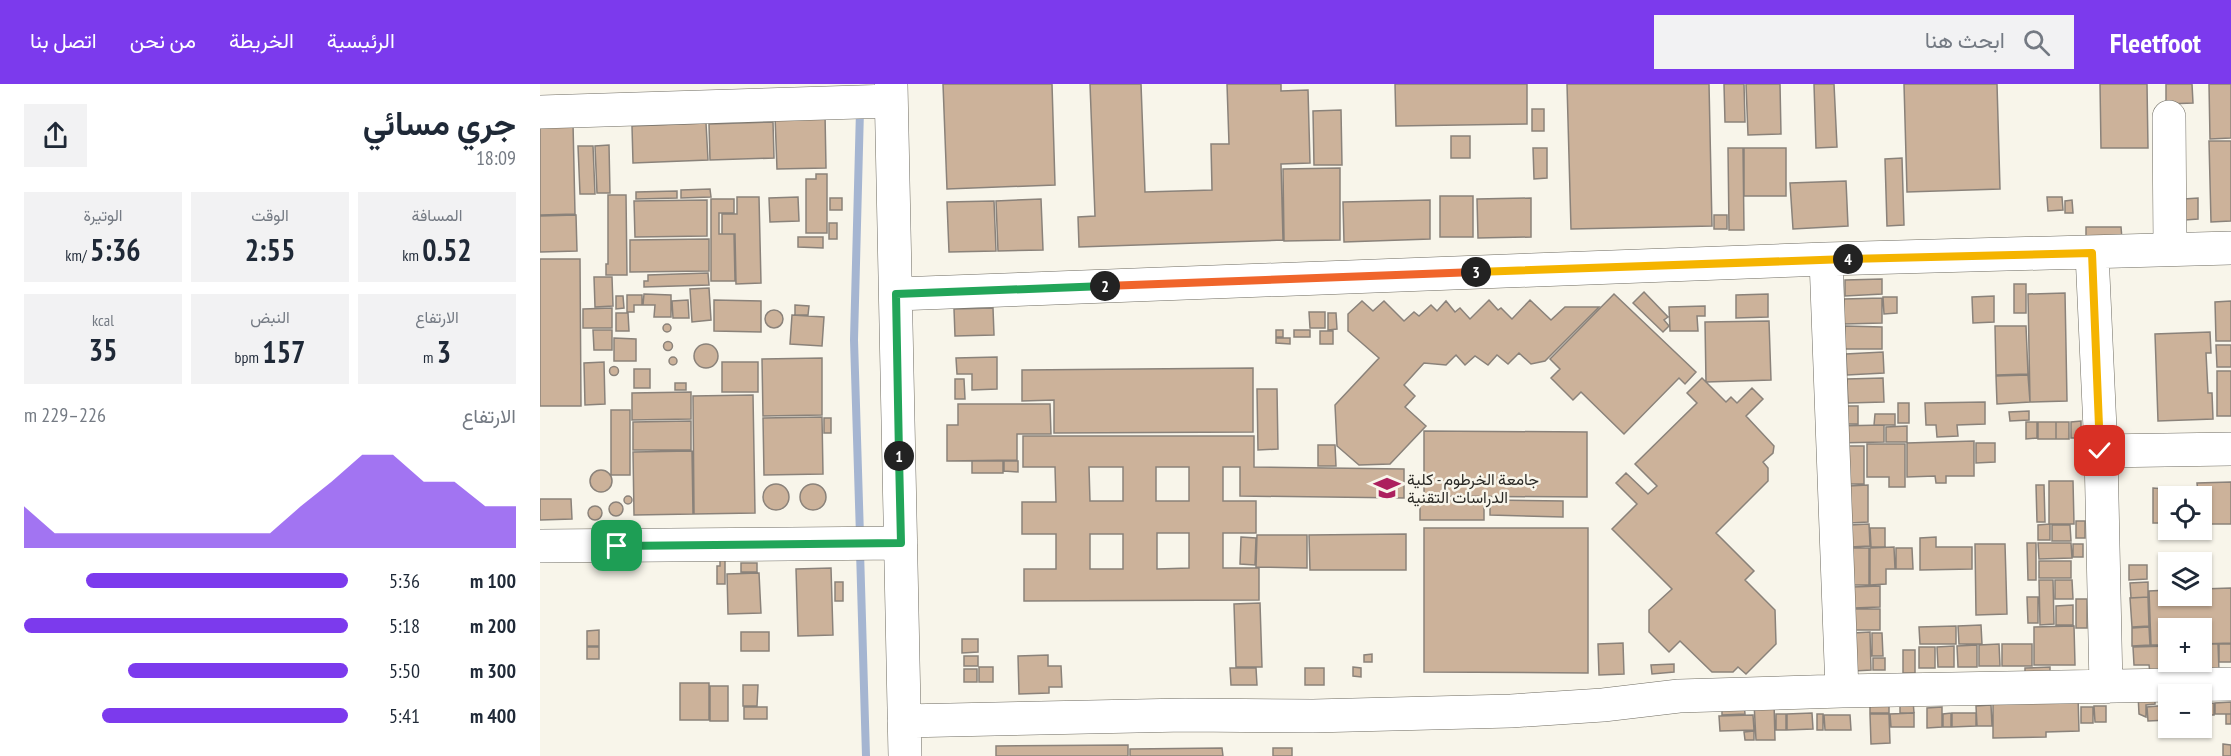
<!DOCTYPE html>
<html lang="ar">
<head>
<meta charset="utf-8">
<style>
	:root { --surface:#fff; --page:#f2f2f3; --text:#1f2937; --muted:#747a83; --accent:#7c3aed }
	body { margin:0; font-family:"PT Sans Narrow",Vazirmatn,sans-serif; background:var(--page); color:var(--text); direction:rtl; height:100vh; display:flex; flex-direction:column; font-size:22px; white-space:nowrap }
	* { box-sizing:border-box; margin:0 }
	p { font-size:20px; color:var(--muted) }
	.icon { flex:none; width:33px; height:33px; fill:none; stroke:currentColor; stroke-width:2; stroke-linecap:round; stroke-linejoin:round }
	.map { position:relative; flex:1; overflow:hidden; direction:ltr }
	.side { display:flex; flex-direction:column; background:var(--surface); width:540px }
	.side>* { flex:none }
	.tools { position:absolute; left:1618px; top:402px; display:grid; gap:12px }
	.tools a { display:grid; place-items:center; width:54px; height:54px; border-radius:0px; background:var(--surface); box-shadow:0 2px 4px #0004; font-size:30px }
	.pin { position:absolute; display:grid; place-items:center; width:51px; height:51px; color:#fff; margin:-26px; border-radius:12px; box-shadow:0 3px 9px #0006 }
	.km { position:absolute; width:30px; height:30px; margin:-15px; border-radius:50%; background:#222; color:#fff; font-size:16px; line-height:30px; text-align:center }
	.round { display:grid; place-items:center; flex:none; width:63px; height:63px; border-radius:0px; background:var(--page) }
	.head { display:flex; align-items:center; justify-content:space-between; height:102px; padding:0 24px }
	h1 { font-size:33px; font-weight:700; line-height:45px }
	.figures { display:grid; grid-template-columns:repeat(3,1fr); gap:9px; height:102px; padding:6px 24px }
	.figures div { display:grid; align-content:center; border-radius:0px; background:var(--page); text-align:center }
	.figures b { font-size:30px; font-weight:700 }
	.figures small { font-size:16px; font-weight:400 }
	.figures p { font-size:16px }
	.chart { height:168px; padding:12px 24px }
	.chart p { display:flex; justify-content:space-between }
	.chart svg { width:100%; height:108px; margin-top:6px; fill:var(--accent); opacity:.7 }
	ul { padding:0 24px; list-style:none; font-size:20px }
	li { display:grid; grid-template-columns:96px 72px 1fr; align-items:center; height:45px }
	li i { height:15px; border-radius:8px; background:var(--accent) }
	header { display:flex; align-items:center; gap:36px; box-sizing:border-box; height:84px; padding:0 30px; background:var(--accent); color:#fff }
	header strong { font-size:28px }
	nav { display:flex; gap:33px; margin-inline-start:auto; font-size:21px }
	.search { width:420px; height:54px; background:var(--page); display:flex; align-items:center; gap:15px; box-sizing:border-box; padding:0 21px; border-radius:0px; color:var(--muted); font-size:22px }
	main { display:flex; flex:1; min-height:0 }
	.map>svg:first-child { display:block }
</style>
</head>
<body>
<header>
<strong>Fleetfoot</strong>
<div class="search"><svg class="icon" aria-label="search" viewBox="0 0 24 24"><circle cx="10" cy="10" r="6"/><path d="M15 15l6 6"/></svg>ابحث هنا</div>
<nav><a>الرئيسية</a><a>الخريطة</a><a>من نحن</a><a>اتصل بنا</a></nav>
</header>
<main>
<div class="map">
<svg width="1691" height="672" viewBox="0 0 1691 672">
	<rect width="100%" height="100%" fill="#f8f5ea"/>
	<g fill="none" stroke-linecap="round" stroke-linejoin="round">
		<path stroke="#a5b5d1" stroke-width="8" d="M320 26 314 256 320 452
			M320 467 326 672"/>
	</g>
	<path fill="#ccb29a" stroke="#8a827a" stroke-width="1.5" fill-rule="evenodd" d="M403 0H512L515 101 407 105Z
		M550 0H601L605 108 672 106 671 60H689L687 0H741V7L768 6 770 79 741 80 743 156 539 163 538 133 555 132Z
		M855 0H987V40L856 42Z
		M1027 0H1169L1172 142 1031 145Z
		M1184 0H1204L1205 38H1185Z
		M1206 0H1240L1241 50 1208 51Z
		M1274 0H1294L1297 63 1276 64Z
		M1364 0H1457L1460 105 1367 108Z
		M1560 0H1607L1608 64H1561Z
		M1626 0H1652L1653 19 1626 20Z
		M1669 0H1691V54L1670 55Z
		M992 25H1004V47H992Z
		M801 26 802 81H774L773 27Z
		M285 30 286 84 237 85 235 32Z
		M233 38 234 74 170 76 169 40Z
		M33 39 35 130 0 131V40Z
		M166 39 168 76 93 79 92 42Z
		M911 52H930V74H911Z
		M1669 57H1691V137L1671 138Z
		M69 61 70 109H57L55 62Z
		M38 62H53L55 110H40Z
		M993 64H1007V94L994 95Z
		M1188 64H1203L1204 146H1189Z
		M1204 64H1246V112H1204Z
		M1362 74 1364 141 1347 142 1345 75Z
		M800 84V156L744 157 743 85Z
		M276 90H287V149H266V95H276Z
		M1306 97 1308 142 1253 145 1250 99Z
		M170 105 171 113 141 114V106Z
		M137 107V114L96 115V108Z
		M68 111H86L87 191H66V180H68Z
		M900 112H933V153H900Z
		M197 113H219L221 199 196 200 195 150H182V130H197Z
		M258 113 259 137 230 138 229 114Z
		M1507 113H1522L1523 126 1508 127Z
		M290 114H302V126H290Z
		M991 114V153L938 154 937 115Z
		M1658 114V135L1645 136 1644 115Z
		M171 115H194V129H179V150H194L195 197H171Z
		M501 115 503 166 458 167 456 117Z
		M167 116V152L95 153 94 117Z
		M890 116V155L804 158 803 118Z
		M1532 116 1533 129H1525V117Z
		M454 117 456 167 409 168 407 118Z
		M36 131 37 167 0 168V132Z
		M1174 131H1187V145H1174Z
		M289 139H297V155H289Z
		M1546 143H1581L1582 155H1546Z
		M258 153H283V164L258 163Z
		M169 155V187L90 188V156Z
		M0 175H40L41 322H0Z
		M168 189 169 201 104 203V197H108V191Z
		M54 193H72L73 222 55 223Z
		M1342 195V210L1305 212V196Z
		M1474 200H1486V229H1474Z
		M169 204 171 236 152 238 150 205Z
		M1104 208 1128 233 1124 236 1129 242 1123 248 1093 219Z
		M1525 209 1527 317 1490 318 1488 210Z
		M104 210 131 211V233H114L115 221H103Z
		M1074 210 1156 288 1145 300 1139 294 1084 350 1041 308 1033 316 1011 294 1020 285 1010 275Z
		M1228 210V233L1196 234V211Z
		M87 211H102V221H94V228H87Z
		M76 212H83L84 224 76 225Z
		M1454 212V238L1433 239 1432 213Z
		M1343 213H1357V229L1344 230Z
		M1342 214V239L1304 240V215Z
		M148 216 149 234H133L132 217Z
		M174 216 221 217V248L174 247Z
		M949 216 958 226 961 224 972 235 990 216 1011 236 1025 223H1059L1005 277 991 280 979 269 968 280 957 271 948 281 935 272 925 281 916 271 906 281 884 279 864 301 875 312 865 323 886 342 850 380 819 381 797 362 795 321 839 274 808 247V230L822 217 833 227 844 217 864 237 874 228 879 232 891 221 897 227 906 217 915 228 920 224 930 235Z
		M1691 217V257H1676L1675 218Z
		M255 221 269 222 268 231H255Z
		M1165 222V232H1157L1158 247H1130L1129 223Z
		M72 224V244H43V225Z
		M453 224 454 251 415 252 414 225Z
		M225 235a9 9 0 1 1 18 0a9 9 0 1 1-18 0Z
		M769 228H785V244H770Z
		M76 229H88L89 247H76Z
		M788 229H796L797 245 788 246Z
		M252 231 284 233 282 262 250 260Z
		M1229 237 1231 296 1166 298 1165 238Z
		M123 244a4 4 0 1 1 8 0a4 4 0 1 1-8 0Z
		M1305 242 1342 243V265H1305Z
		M1455 242H1486L1488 290 1456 291Z
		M53 246H72V266H54Z
		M736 246H743V253H736Z
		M754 246H770V253H754Z
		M780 247H793V260H780Z
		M1670 248 1671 269H1666L1668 309H1672L1673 335 1618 337 1615 250Z
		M74 254 96 255V277H74Z
		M736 254H750V260L736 259Z
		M123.5 262a4.5 4.5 0 1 1 9 0a4.5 4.5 0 1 1-9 0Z
		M154 272a12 12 0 1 1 24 0a12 12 0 1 1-24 0Z
		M1676 261H1691V283H1677Z
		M1343 268 1344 289 1307 291 1306 270Z
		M129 277a4 4 0 1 1 8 0a4 4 0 1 1-8 0Z
		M457 273V305L432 306V290H417L416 274Z
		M282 274V331L223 332 222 275Z
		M64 278 65 320 45 321 44 279Z
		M182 278H218V308H182Z
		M69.5 287a4.5 4.5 0 1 1 9 0a4.5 4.5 0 1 1-9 0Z
		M713 284V348L514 349V316L482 317V286Z
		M94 285H110V304H94Z
		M1677 287H1691V332H1677Z
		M1488 291 1490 318 1457 320 1456 292Z
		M1162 294 1186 318 1191 313 1197 319 1212 304 1223 315 1206 332 1234 362 1233 369 1223 378 1228 384V397L1176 449 1214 487 1205 496 1235 526 1236 560 1206 590 1198 583 1193 588H1172L1140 557 1129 568 1109 548V526L1132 505 1072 445 1097 420 1076 399 1086 389 1108 410 1117 402 1095 380 1157 319 1147 309Z
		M1343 294 1344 318 1308 319 1307 295Z
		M415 295H424L425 315H415Z
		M135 299H146V306H135Z
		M717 305H737L738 365 718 366Z
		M151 308V335L92 336V309Z
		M213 311 215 429 154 430 153 312Z
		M1445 318V340L1417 341 1418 352 1397 353 1396 341H1386L1385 319Z
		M1358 319H1369V339H1358Z
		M418 320H510L511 350H477V376L407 377V341H418Z
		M1307 322H1318V340H1308Z
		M71 326H90V391H71Z
		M1489 327V336L1470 337 1469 328Z
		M1335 330H1355V341H1334Z
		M282 333 283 390 224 391 223 334Z
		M284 334H291V349H284Z
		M151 337V366H93V338Z
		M1541 337V354H1531V338Z
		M1486 338H1497V354L1486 355Z
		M1498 338H1516V355H1498Z
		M1516 338H1529V355H1516Z
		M1344 341V358L1295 359V342Z
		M1367 342V358H1346V343Z
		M884 347 1047 348V413L884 412Z
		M483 352H714V383L864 385V414L700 412V383H683V417H716V449H683V484H719V516L484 517V485H516V450H482V418H516L515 383H483ZM549 383H583V417H550ZM616 383H649V417H616ZM617 449H649V484L617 485ZM550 450H583V485H550Z
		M1434 357V392H1406V399H1396L1395 392 1367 393V359Z
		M1436 359H1455V378L1436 379Z
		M1327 360H1365V403H1349V393H1327Z
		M778 361H795L796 382H778Z
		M1308 362H1324V400H1309Z
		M152 367 153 430 94 431 93 368Z
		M432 377H463V389H432Z
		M464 377H478V388L464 387Z
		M50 397a11 11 0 1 1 22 0a11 11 0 1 1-22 0Z
		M1509 397H1533L1534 440H1509Z
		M1691 398V440H1662V412H1629V436H1626L1625 411 1658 410 1657 399Z
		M260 413a13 13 0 1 1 26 0a13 13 0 1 1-26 0Z
		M223 413a13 13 0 1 1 26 0a13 13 0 1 1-26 0Z
		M1328 401V438L1310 439 1309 402Z
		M1496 401H1504L1505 438H1497Z
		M1613 404 1624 405V439H1613Z
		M84 416a4 4 0 1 1 8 0a4 4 0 1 1-8 0Z
		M0 415H31L32 435 0 436Z
		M944 416V436H880V417Z
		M950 416 1023 417V433L950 431Z
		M69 425a7 7 0 1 1 14 0a7 7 0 1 1-14 0Z
		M48 429a7 7 0 1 1 14 0a7 7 0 1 1-14 0Z
		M1536 437H1545V454H1536Z
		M1329 440 1330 462 1310 463V441Z
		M1510 440V456H1498V441Z
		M1512 441H1530L1531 457H1512Z
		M884 444H1048V589L884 588Z
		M1330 444H1345V463H1331Z
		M866 450V486H770L769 451Z
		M717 451H767V484L716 483Z
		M701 453 716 454 715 481 700 480Z
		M1396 453V463H1432V485L1380 486V454Z
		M1487 459H1496V496H1488Z
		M1498 459H1531L1532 474 1499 475Z
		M1435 460H1465L1467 530 1436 531Z
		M1533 460H1543V473H1533Z
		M1354 463 1355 485H1346V500L1330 501V464Z
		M1310 464H1329V501H1311Z
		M1356 464H1372L1373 485H1356Z
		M180 473H185V500H177V482H180Z
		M1499 477H1531V494H1499Z
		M201 479H217V488H201Z
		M1589 481H1607V495L1589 496Z
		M291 484 293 551 258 552 256 485Z
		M219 489 221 529 188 530 187 490Z
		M1499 496H1513L1514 540 1500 541Z
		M1515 496H1532L1533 515H1515Z
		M295 498H303V517H295Z
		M1608 498V513L1591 514 1590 499Z
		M1340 502V523L1313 524 1312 503Z
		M1691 504V559L1662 560V544H1629V561H1611L1609 507 1629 506V512H1662V505Z
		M1487 513H1498V539H1488Z
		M1608 513 1609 542 1592 543 1590 514Z
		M1536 515H1547V544H1536Z
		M720 519 722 583H696L694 520Z
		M1533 521V541H1516V522Z
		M1312 525H1340V546H1313Z
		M1441 541 1442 560H1419L1418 542Z
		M1416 542V560H1380L1379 543Z
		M1534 542 1535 581H1494V543Z
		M1609 543 1610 561 1592 562V544Z
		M59 546V562H47V547Z
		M201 548H229V567H201Z
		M1330 548 1331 586 1314 587 1313 549Z
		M1332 549H1342L1343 572H1332Z
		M422 555H438V568L422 569Z
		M1083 559 1084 590 1059 591 1058 560Z
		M1459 560 1460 582H1439V561Z
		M1462 560H1492V582H1462Z
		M1663 560H1678L1679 587 1664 588Z
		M1679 560H1691V578H1679Z
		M1437 561V583H1418L1417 562Z
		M1662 561V579H1643L1644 588H1630V578H1662Z
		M1414 562V583H1398L1397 563Z
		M1629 562 1630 588 1610 589 1609 581H1594L1593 563Z
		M47 563H59V575H47Z
		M1379 563H1395V584H1379Z
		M1363 566H1375V589H1363Z
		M832 570V578H824V571Z
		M508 571V582H521L522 603H509V609L479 610 478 572Z
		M424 572H438V582H424Z
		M1333 574H1345V586H1333Z
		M1134 580V588L1112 590 1111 581Z
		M439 583H453V598H439Z
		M813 583 821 584V593L813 592Z
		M1510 583V593H1485V584Z
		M690 584H716L717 601H691Z
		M765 584H784V601H765Z
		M424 585H437V598H424Z
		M140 599H169V636H140Z
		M203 601H218L217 622H203Z
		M170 602H188V637H170Z
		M1615 609V620L1606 621V633L1599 630 1598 610Z
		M1538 611 1539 647 1506 648V653L1453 654V613Z
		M1373 616 1374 629H1360V617Z
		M1234 618 1235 656H1216L1214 619Z
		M1349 618V629H1330V619Z
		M1691 618V630H1675V619Z
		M1204 619 1205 630 1182 631V620Z
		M1674 619V631H1662V620Z
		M1451 621 1452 642H1437L1436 622Z
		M1629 621V636L1608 637 1607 623Z
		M1554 622H1566V638H1555Z
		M204 623H227V635H204Z
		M1402 623V643L1387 644V624Z
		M1541 623H1553V639H1541Z
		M1272 629 1273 645 1247 646V630Z
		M1374 629V643H1351L1350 630Z
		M1411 629V643H1403V630Z
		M1412 629H1436V642L1412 643Z
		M1236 630H1246V646H1236Z
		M1277 630H1283V646H1277Z
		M1330 630H1349L1350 659 1331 660Z
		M1686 630H1691V640H1686Z
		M1213 631 1214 646 1180 647 1179 632Z
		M1284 631H1310L1311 646H1285Z
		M1214 647V656H1205L1204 648Z
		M1683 660 1691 661V672H1683Z
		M588 661V672H456V662Z
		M682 664 683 672H590V665Z
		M733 664H752V672H733Z"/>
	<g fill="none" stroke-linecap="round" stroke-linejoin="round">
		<g stroke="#6f6c62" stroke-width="34">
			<path id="minor" d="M351 0 365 672
				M0 28 351 17
				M1629 33 1630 164
				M1552 169 1561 367
				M1286 175 1302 607 1691 600
				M356 210 1286 175 1691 164
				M0 462 361 459
				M1566 603 1561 367 1691 365
				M364 637 645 631 773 632 971 627 1063 621 1139 612 1302 607"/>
		</g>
		<use href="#minor" stroke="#fff" stroke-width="33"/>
	</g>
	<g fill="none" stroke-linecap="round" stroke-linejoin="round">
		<g stroke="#fff" stroke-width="12">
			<path id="split-1" d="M77 462 361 459 359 372"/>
		</g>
		<g stroke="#fff" stroke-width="12">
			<path id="split-2" d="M359 372 356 210 565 202"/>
		</g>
		<g stroke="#fff" stroke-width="12">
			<path id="split-3" d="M565 202 936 188"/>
		</g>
		<g stroke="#fff" stroke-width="12">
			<path id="split-4" d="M936 188 1308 175"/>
		</g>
		<g stroke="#fff" stroke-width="12">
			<path id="split-5" d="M1308 175 1552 169 1560 367"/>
		</g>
		<use href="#split-1" stroke="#22a559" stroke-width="8"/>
		<use href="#split-2" stroke="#22a559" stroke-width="8"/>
		<use href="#split-3" stroke="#f0652b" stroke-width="8"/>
		<use href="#split-4" stroke="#f5b400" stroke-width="8"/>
		<use href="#split-5" stroke="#f5b400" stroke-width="8"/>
	</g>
	<defs>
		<g id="university-bare" transform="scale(2.07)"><path d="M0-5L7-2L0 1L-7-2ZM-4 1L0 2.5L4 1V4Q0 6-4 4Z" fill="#ac205e" stroke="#f8f5ea" stroke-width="2.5" paint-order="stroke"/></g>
	</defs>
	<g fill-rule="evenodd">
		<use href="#university-bare" x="847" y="404"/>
	</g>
	<g text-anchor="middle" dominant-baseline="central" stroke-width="5" stroke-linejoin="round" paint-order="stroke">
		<g font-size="16" fill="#2c2b27" stroke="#f8f5ea" text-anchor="start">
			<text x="867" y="395">جامعة الخرطوم - كلية<tspan x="867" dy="18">الدراسات التقنية</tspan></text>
		</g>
	</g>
</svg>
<div class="tools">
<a><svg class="icon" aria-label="locate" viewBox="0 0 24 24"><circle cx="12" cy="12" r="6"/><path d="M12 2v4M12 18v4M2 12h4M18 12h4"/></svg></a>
<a><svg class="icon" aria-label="layers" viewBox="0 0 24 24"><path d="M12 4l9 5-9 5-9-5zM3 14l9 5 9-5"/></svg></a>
<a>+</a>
<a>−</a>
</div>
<div class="pin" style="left:77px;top:462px;background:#1e9e55"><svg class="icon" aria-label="arrive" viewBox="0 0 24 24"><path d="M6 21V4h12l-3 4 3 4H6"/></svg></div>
<div class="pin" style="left:1560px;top:367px;background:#d93025"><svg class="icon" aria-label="check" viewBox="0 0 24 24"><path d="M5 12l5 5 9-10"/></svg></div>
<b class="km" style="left:359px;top:372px">1</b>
<b class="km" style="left:565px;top:202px">2</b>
<b class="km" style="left:936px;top:188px">3</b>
<b class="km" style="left:1308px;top:175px">4</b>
</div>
<section class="side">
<div class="head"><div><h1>جري مسائي</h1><p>18:09</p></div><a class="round"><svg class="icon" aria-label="share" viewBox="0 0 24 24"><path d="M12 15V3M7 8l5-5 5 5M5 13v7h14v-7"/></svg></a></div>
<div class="figures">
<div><p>المسافة</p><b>0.52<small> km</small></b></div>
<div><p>الوقت</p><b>2:55</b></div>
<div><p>الوتيرة</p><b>5:36<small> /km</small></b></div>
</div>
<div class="figures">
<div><p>الارتفاع</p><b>3<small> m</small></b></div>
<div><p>النبض</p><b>157<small> bpm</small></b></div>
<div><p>kcal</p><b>35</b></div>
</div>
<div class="chart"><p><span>الارتفاع</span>226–229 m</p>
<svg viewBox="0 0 160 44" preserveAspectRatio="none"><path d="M0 44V27L10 38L20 38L30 38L40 38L50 38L60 38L70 38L80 38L90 27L100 17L110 6L120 6L130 17L140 17L150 27L160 27V44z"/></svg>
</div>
<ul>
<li><b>100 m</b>5:36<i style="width:81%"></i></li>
<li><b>200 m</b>5:18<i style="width:100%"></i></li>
<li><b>300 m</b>5:50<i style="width:68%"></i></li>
<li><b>400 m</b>5:41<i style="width:76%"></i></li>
</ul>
</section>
</main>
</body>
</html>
